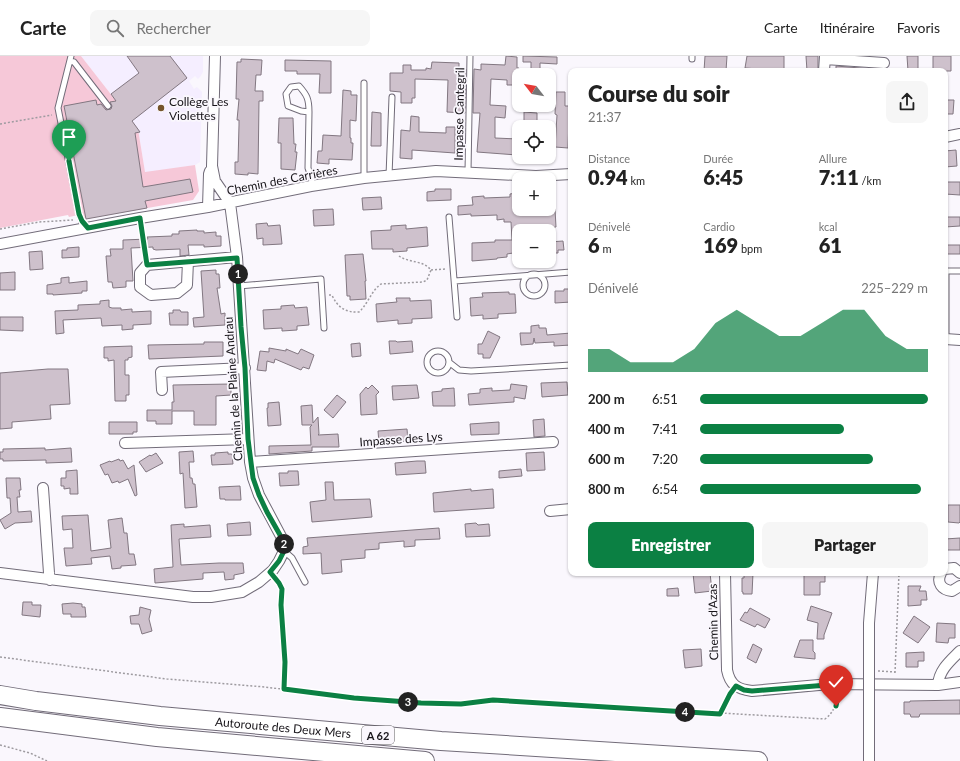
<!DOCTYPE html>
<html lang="fr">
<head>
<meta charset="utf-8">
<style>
	:root { --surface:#fff; --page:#f6f6f6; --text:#222; --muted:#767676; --line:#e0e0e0; --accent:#0b8043 }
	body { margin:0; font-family:Lato,sans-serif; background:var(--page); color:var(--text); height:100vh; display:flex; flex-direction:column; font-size:15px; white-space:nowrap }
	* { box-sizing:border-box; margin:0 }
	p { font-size:13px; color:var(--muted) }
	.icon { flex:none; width:22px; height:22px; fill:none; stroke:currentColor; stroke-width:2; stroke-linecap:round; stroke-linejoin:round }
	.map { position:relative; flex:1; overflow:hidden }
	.side { position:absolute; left:568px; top:12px; width:380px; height:508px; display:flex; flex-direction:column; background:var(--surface); border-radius:8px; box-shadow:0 1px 3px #0004 }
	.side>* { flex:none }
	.needle { width:26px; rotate:301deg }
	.buttons { position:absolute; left:512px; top:12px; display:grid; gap:8px }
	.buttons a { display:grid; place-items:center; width:44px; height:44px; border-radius:8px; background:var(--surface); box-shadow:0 1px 3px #0004; font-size:20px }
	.pin { position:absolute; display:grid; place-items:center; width:34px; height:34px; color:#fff; margin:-41px -17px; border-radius:50% 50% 50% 0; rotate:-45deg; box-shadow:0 0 4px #0007 }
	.pin .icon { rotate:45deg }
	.km { position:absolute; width:20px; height:20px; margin:-10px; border-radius:50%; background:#222; color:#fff; font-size:11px; line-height:20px; text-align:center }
	.round { display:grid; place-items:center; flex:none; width:42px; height:42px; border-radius:8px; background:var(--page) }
	.head { display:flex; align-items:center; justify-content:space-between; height:68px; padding:0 20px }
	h1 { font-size:22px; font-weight:800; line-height:30px }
	.stats { display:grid; grid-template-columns:repeat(3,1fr); gap:6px; height:68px; padding:4px 20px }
	.stats div { display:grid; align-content:center }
	.stats b { font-size:20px; font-weight:800 }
	.stats small { font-size:11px; font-weight:400 }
	.stats p { font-size:11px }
	.chart { height:112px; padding:8px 20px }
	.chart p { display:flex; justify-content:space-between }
	.chart svg { width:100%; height:72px; margin-top:4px; fill:var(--accent); opacity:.7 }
	.button { display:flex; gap:8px; margin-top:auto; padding:8px 20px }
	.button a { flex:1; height:46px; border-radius:8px; background:var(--accent); color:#fff; font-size:16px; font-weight:800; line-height:46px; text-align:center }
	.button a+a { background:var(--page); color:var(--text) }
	ul { padding:0 20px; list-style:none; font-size:13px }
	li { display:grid; grid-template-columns:64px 48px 1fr; align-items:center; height:30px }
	li i { height:10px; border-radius:5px; background:var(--accent) }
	header { display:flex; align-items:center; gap:24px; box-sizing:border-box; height:56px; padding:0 20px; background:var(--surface); border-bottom:1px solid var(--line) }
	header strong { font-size:19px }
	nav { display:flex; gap:22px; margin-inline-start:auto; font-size:14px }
	.search { width:280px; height:36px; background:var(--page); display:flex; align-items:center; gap:10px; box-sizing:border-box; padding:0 14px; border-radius:8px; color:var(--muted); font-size:15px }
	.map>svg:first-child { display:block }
</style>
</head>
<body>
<header>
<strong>Carte</strong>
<div class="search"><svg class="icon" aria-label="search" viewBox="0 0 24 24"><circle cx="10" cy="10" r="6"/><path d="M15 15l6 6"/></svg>Rechercher</div>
<nav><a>Carte</a><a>Itinéraire</a><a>Favoris</a></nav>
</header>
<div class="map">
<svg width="960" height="705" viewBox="0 0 960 705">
	<rect width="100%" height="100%" fill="#faf7fd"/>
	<path fill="#f5eeff" d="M81 0H203V16L200 21 198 23 195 20 189 25 194 33 197 31 202 36 200 106 195 109 145 117 138 73Z"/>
	<path fill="#f6c8d8" d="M0 0H81L138 73 145 116 195 109 199 135 193 144 85 163 83 158 69 161 68 159 0 172Z"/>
	<path fill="#cec1cc" stroke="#827781" d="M127 0H170L187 22 132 65 140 76 135 77 143 131 190 123 193 136 145 145 147 152 86 163 64 50 96 44 97 49 101 48 106 54 111 53 112 50 110 46 116 45 111 38 139 17Z
		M506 0 517 1V12H519V29H507V24L491 23 490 49 506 50 505 62 495 61V82L518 83 517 99 477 96 480 57H473L474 13 481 14V8L505 9Z
		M523 0 557 1V8L540 7V19H531V6H523Z
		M705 0H727L726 15H704Z
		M747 0H784V15L745 12Z
		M806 0H818V13H815V15H807Z
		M907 0H918V15H908Z
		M933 0H951V15H933Z
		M241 3 262 4 261 19H256L255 35H263V45H259L258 118 248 117V119L235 118V106H238L239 69V64H237L239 43H236L237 6H241Z
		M285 4 331 5V37H319L320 18H297V15H285Z
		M432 6 459 7V13H466L465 57 447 56 448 24 415 23V42H412V47H401V36L390 35V17H403V9H411V14H426V12L431 13Z
		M836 10 872 13V15H836Z
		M343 34 351 35V39H357L356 65 350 64V82H351V87H353L352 104 329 103V108L317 107 318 95H322L323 79 341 80Z
		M556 36H565V50H571V63H569L568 92 555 91 557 59 555 58Z
		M945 44H954L953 58H945Z
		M372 56 381 57V90H371Z
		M524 56 537 57V66L524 65Z
		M411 60 419 61V76L446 77V71H455V97L412 94V103L400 102 401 74 410 75Z
		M279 62H293L294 88H296L295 96H297L295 114 281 113V87H278Z
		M956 94 957 110 945 111V95Z
		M945 126H960V139L945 138Z
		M435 133H451V144L427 145V136L435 135Z
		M516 137 517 139H519V153H555L556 171 519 173V200H513V197L507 198V201L497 202V203L472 205V187L495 186V184H512L511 166H504V163L497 164V159L471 160V158L458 159V150L473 149 472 141 484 140V142L510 141V138Z
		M381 141 382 153 363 154 362 142Z
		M333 153 334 169 314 170 313 154Z
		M945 161H960V170L945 171Z
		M267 167 268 170 280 169 282 188 263 189V182L257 183 256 168Z
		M406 169V173L427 171 428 190 407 192V195L393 196V193H372L371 175 391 174V170Z
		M197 174V175H204V177L216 176V180H221V190L204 191V189H188L189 199 180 200V193L156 194 153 193V191L131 192 133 225H126V231L113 232 112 226H108L106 200H111L110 193H123V184L148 183 147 181 172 180V178H179V175Z
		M563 185 564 194H558V197H549V186Z
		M945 189H960V198H945Z
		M79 191V201L62 202V194H67V192Z
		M42 195 43 213 30 214 29 196Z
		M363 198 366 225H365L366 243 350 244V240H347L345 199Z
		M216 214V218H219L220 232H217L221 258 225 257V269L194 271 193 262 204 261 201 215Z
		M15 216V234H0V217Z
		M69 221V227L87 225V235H82V237L53 239V238H47V229L61 227V222Z
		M564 233H571V246L555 247V235H564Z
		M509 236V238H515L516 257 498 258V262L483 263V259L471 260 470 242 483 241 482 237Z
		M396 242H410V245L431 244 432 262 412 263V267L398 268V264L377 266 376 248 397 246Z
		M109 244V251L112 252H121V254L132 253V256L151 255V268L133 269V273L122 274V269L102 270 101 262 63 264 64 277 56 278 55 255 78 254V249L100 248V245Z
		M294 249 295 252 307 251 309 269 297 270V274L282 275V272L264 273 263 254 281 253V250Z
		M173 254H180L181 256H188V269H170L169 257H173Z
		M0 261H23V275L0 274Z
		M539 269V272H546L547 279 571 277V289L554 290V286L535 287 534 282 533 288 521 289 520 277H531V270Z
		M488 275 500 281 490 302H483V298H478V288H482Z
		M389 285H396L397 286 412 285 413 296 390 298Z
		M204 286H223V300L149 303 148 289 204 288Z
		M360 287 361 300 352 301 351 288Z
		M132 290V301L128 302V304H125V319H129V339H126V345H115L114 304 108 305V302H104V291Z
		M269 292 286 295V293L298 298 301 293 314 299 309 313 303 311 301 314 275 303 274 307 267 305 266 315 257 314 260 295 269 296Z
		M48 313H68L70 348 50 349 51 363 12 366V372L0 373V317Z
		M567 326 568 339 542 341 541 327Z
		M231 328V339L216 340V369H194V355H172V368H156V365H147V354H172V346H174L173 329Z
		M511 328 527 330 525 343 514 341V346L469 349 468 338 480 337V333L492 332V335L510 334Z
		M372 329 379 336 376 339 377 358 361 359 360 338 366 331 368 333Z
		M417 329 419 342 393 344 392 330Z
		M454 332 455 350H433L432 336 442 335V333Z
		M337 339 346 346 333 362 324 354Z
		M279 346 281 369 268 370 267 352H268V347Z
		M312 349 313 367 318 361 319 378 318 379 338 378 339 391H312V395L269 398V390L311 389 310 371 312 369H302L301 350Z
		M544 363 545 380 534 381 533 364Z
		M109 366H137V376H133V378H109Z
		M499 366V378L471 379 470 368Z
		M407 373 408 385 379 387 378 375Z
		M45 392V394L71 392 72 406 46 407V404L3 405V403H0V396H3V393Z
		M193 395 194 406H189L190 422H192L193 428H195L197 451 185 452 183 417 180 418 179 396Z
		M228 396V398H232L233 408 212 409 211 399H215V397Z
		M544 396 545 414 527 415 526 397Z
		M156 397 163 407 146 416 139 406 150 399 151 400Z
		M119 403 120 405 123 404 128 413 134 409 137 439 135 440 128 423 119 427 118 425 112 427 108 418 105 419 100 409 110 405 111 406Z
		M417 405H425L426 417 396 419 395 407Z
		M521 413 522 420 499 422V415Z
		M77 414 78 438H70V432L64 433V430H61V422H66V415Z
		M288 415H298L299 429 280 430 279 417H288Z
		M6 422H20L21 434H19L20 441H17L18 456 31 455 32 466 15 467 5 473 0 464 11 457 10 442H7Z
		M325 426H333L334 444 370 443 372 461 312 466 310 446 326 444Z
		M240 430 241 444H225V443H220L219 431Z
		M471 433V435L493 433 494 452 434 456 433 437Z
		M948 449H960V466L959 467 948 466Z
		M88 459 91 495 111 492 108 464 122 462 124 477H127L129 498H134L136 509 121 510V512L112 513 110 500 91 502 92 508 66 510 64 492H73L72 473 63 474 62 460Z
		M250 466 251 479 228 480 227 468Z
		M476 467 478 469 489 468 490 480 466 481 465 468Z
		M184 468V471L210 469 211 481 179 483 181 509 219 507H243L244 517 234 519V523L225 524 224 516 203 517V523L155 527 154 513 173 511 171 469Z
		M439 472 440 483 415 484V490L404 491V485L379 487V493L365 494V502L341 504 342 516 322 518 321 497 303 498V491L308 490 307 482Z
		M960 482V494H945V483Z
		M693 517H710L712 535 695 537Z
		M744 517H753L752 538H743V536H742V522H744Z
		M804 519H825V526H820V539H804Z
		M908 530H921L919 535H926L927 544H921V549L908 550Z
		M678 532 679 540H667V533Z
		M23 546H32V549H41L40 561 22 559Z
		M73 547 82 548V551H85L86 561H71V558H63L62 548Z
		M811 550 832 557 824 579V583H817L818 567 807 564Z
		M140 551 151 554 149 563 152 575 142 578 139 568H131L130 560 139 559Z
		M750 552 770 563 765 572 757 568 755 571 740 564 745 556 747 557Z
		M914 560 930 571 918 587 903 577Z
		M937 567 955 568V582H949L948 587 936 586Z
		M800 584H813V595L815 597V603L794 601Z
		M753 588 762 593 756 607 747 602Z
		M701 593 702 610 685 612 683 594Z
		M924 596V605H918V611H906V597Z
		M960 644V658H920L919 661H911L910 658H904V646H910V645Z"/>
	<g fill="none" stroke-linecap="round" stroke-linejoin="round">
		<g stroke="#726c79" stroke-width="7">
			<path id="service" d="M71 0 58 52 79 158 82 165V173
				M692 3V0
				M70 5 74 6 108 50
				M309 56 301 55 288 50 286 38 291 31 299 30C307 39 309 43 309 56L308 112 312 123 311 130
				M468 116 470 0
				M389 120 392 41
				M364 122V27
				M449 161 457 261
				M523 229a11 11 0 1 1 22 0a11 11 0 1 1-22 0Z
				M455 225 571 216
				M239 230 321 223 324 272
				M946 283V215H960
				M427 306a11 11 0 1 1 22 0a11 11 0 1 1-22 0Z
				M450 307 459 314 471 315 571 309
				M284 495 292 502 305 526"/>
		</g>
		<g stroke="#726c79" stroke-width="12">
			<path id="minor" d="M825 3 884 7
				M824 15 825 0
				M945 81 960 78
				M208 151 209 118 210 115
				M0 188 140 162 208 151 311 130 364 122 436 115 536 120 571 118
				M188 205 187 229 177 237 151 239 140 231V217L147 209 237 201
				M945 283 960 284
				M162 334 161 316 245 312
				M125 387 248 383
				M250 406 553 386
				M43 432 49 517 50 524
				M550 455 571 453
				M945 513 954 512 960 517
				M0 517 193 541H211L242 536 259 526 273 514 279 505 284 495V486L259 439 253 422 250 406 237 201 230 147 215 125 212 110 215 0
				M725 517 727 614C730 629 737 633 752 635L830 628 938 629 960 626
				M941 517C936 527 942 534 952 535L960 530
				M869 614V567L873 517
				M938 629C939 614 950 605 960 595
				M869 705V639"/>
		</g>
		<g stroke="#726c79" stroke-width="20">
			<g id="motorway">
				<path id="s1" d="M0 639 36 645 160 660 441 685 758 705"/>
				<path d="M0 661 157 681 425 705"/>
			</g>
		</g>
		<path stroke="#9e9ba0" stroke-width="1.5" stroke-dasharray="2 2" stroke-linecap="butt" d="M0 68 52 59
			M142 172 145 200
			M0 173 39 166 73 164
			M431 214 445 213
			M329 239H332C337 251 346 257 359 256 368 248 371 235 381 228L423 226 427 224 431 214C423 204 409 207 399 200
			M276 523 282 533 281 549 285 606 284 633
			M0 601 167 623 265 631 354 642 421 647 461 648 477 645 493 644 825 663C834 656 836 649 838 637
			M878 615 895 616
			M895 617 899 517
			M720 658 730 638
			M0 689 30 697 47 705"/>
		<use href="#service" stroke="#fff" stroke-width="5"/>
		<use href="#minor" stroke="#fff" stroke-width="10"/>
		<use href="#motorway" stroke="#fff" stroke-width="18"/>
		<g stroke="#726c79" stroke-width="12" stroke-linecap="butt">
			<path id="minor-bridge" d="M869 639V614"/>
		</g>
		<use href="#minor-bridge" stroke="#fff" stroke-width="10"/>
	</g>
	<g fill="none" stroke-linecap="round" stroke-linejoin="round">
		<g stroke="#fff" stroke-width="8">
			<path id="route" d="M69 105 79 158 82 165 88 172 140 162 147 209 237 202 241 271 245 312 248 383 253 422 259 439 267 456 284 486V495L279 505 270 516 279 527 282 533 281 549 285 606 284 633 354 642 421 647 461 648 493 644 720 658 730 638 736 630 744 634 752 635 840 628 836 650"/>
		</g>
		<use href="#route" stroke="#0b8043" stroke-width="5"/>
	</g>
	<circle fill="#75542b" stroke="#faf7fd" stroke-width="1.5" cx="161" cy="52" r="4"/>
	<g text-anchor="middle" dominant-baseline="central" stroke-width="3.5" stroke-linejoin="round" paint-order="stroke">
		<rect fill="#faf7fd" stroke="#5b585d" stroke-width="1" x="362" y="670" width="32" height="18" rx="3"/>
		<g font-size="11" font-weight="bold" fill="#171419">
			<text x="378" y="679">A 62</text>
		</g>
		<g font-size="12" fill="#171419" stroke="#faf7fd" text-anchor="start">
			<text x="169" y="45">Collège Les<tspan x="169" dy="14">Violettes</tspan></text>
		</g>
		<g font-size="12" fill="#171419" stroke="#faf7fd">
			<text transform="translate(459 58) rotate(-89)">Impasse Cantegril</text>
			<text transform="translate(282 124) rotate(-11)">Chemin des Carrières</text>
			<text transform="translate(233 333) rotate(-94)">Chemin de la Plaine Andrau</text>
			<text transform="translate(401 383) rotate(-4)">Impasse des Lys</text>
			<text transform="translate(713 566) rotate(-91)">Chemin d'Azas</text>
			<text stroke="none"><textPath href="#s1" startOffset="285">Autoroute des Deux Mers</textPath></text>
		</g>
	</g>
</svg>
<div class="buttons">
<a><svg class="needle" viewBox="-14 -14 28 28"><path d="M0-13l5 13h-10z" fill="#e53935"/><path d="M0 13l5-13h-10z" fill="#767676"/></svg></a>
<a><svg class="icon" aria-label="locate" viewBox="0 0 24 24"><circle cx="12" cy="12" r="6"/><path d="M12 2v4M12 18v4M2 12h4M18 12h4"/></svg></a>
<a>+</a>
<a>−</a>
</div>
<div class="pin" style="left:69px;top:105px;background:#1e9e55"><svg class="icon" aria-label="arrive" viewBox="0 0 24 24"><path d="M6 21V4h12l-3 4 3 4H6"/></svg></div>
<div class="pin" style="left:836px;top:650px;background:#d93025"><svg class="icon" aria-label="check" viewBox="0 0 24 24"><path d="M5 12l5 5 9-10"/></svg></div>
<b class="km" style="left:238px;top:218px">1</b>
<b class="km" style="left:284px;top:488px">2</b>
<b class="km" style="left:408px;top:646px">3</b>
<b class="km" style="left:685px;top:656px">4</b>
<section class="side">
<div class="head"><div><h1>Course du soir</h1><p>21:37</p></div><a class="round"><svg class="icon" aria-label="share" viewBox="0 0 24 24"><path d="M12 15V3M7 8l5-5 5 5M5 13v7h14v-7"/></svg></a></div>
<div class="stats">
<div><p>Distance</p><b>0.94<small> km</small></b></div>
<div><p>Durée</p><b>6:45</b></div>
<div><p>Allure</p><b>7:11<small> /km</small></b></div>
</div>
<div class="stats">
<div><p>Dénivelé</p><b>6<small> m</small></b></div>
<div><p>Cardio</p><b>169<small> bpm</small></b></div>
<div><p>kcal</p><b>61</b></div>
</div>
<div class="chart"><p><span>Dénivelé</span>225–229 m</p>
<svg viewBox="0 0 160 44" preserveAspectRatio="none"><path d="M0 44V30L10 30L20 38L30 38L40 38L50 30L60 14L70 6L80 14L90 22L100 22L110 14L120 6L130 6L140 22L150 30L160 30V44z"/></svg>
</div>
<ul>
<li><b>200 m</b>6:51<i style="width:100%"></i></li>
<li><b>400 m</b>7:41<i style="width:63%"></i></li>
<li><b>600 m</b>7:20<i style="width:76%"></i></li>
<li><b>800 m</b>6:54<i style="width:97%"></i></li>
</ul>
<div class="button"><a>Enregistrer</a><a>Partager</a></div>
</section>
</div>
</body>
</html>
